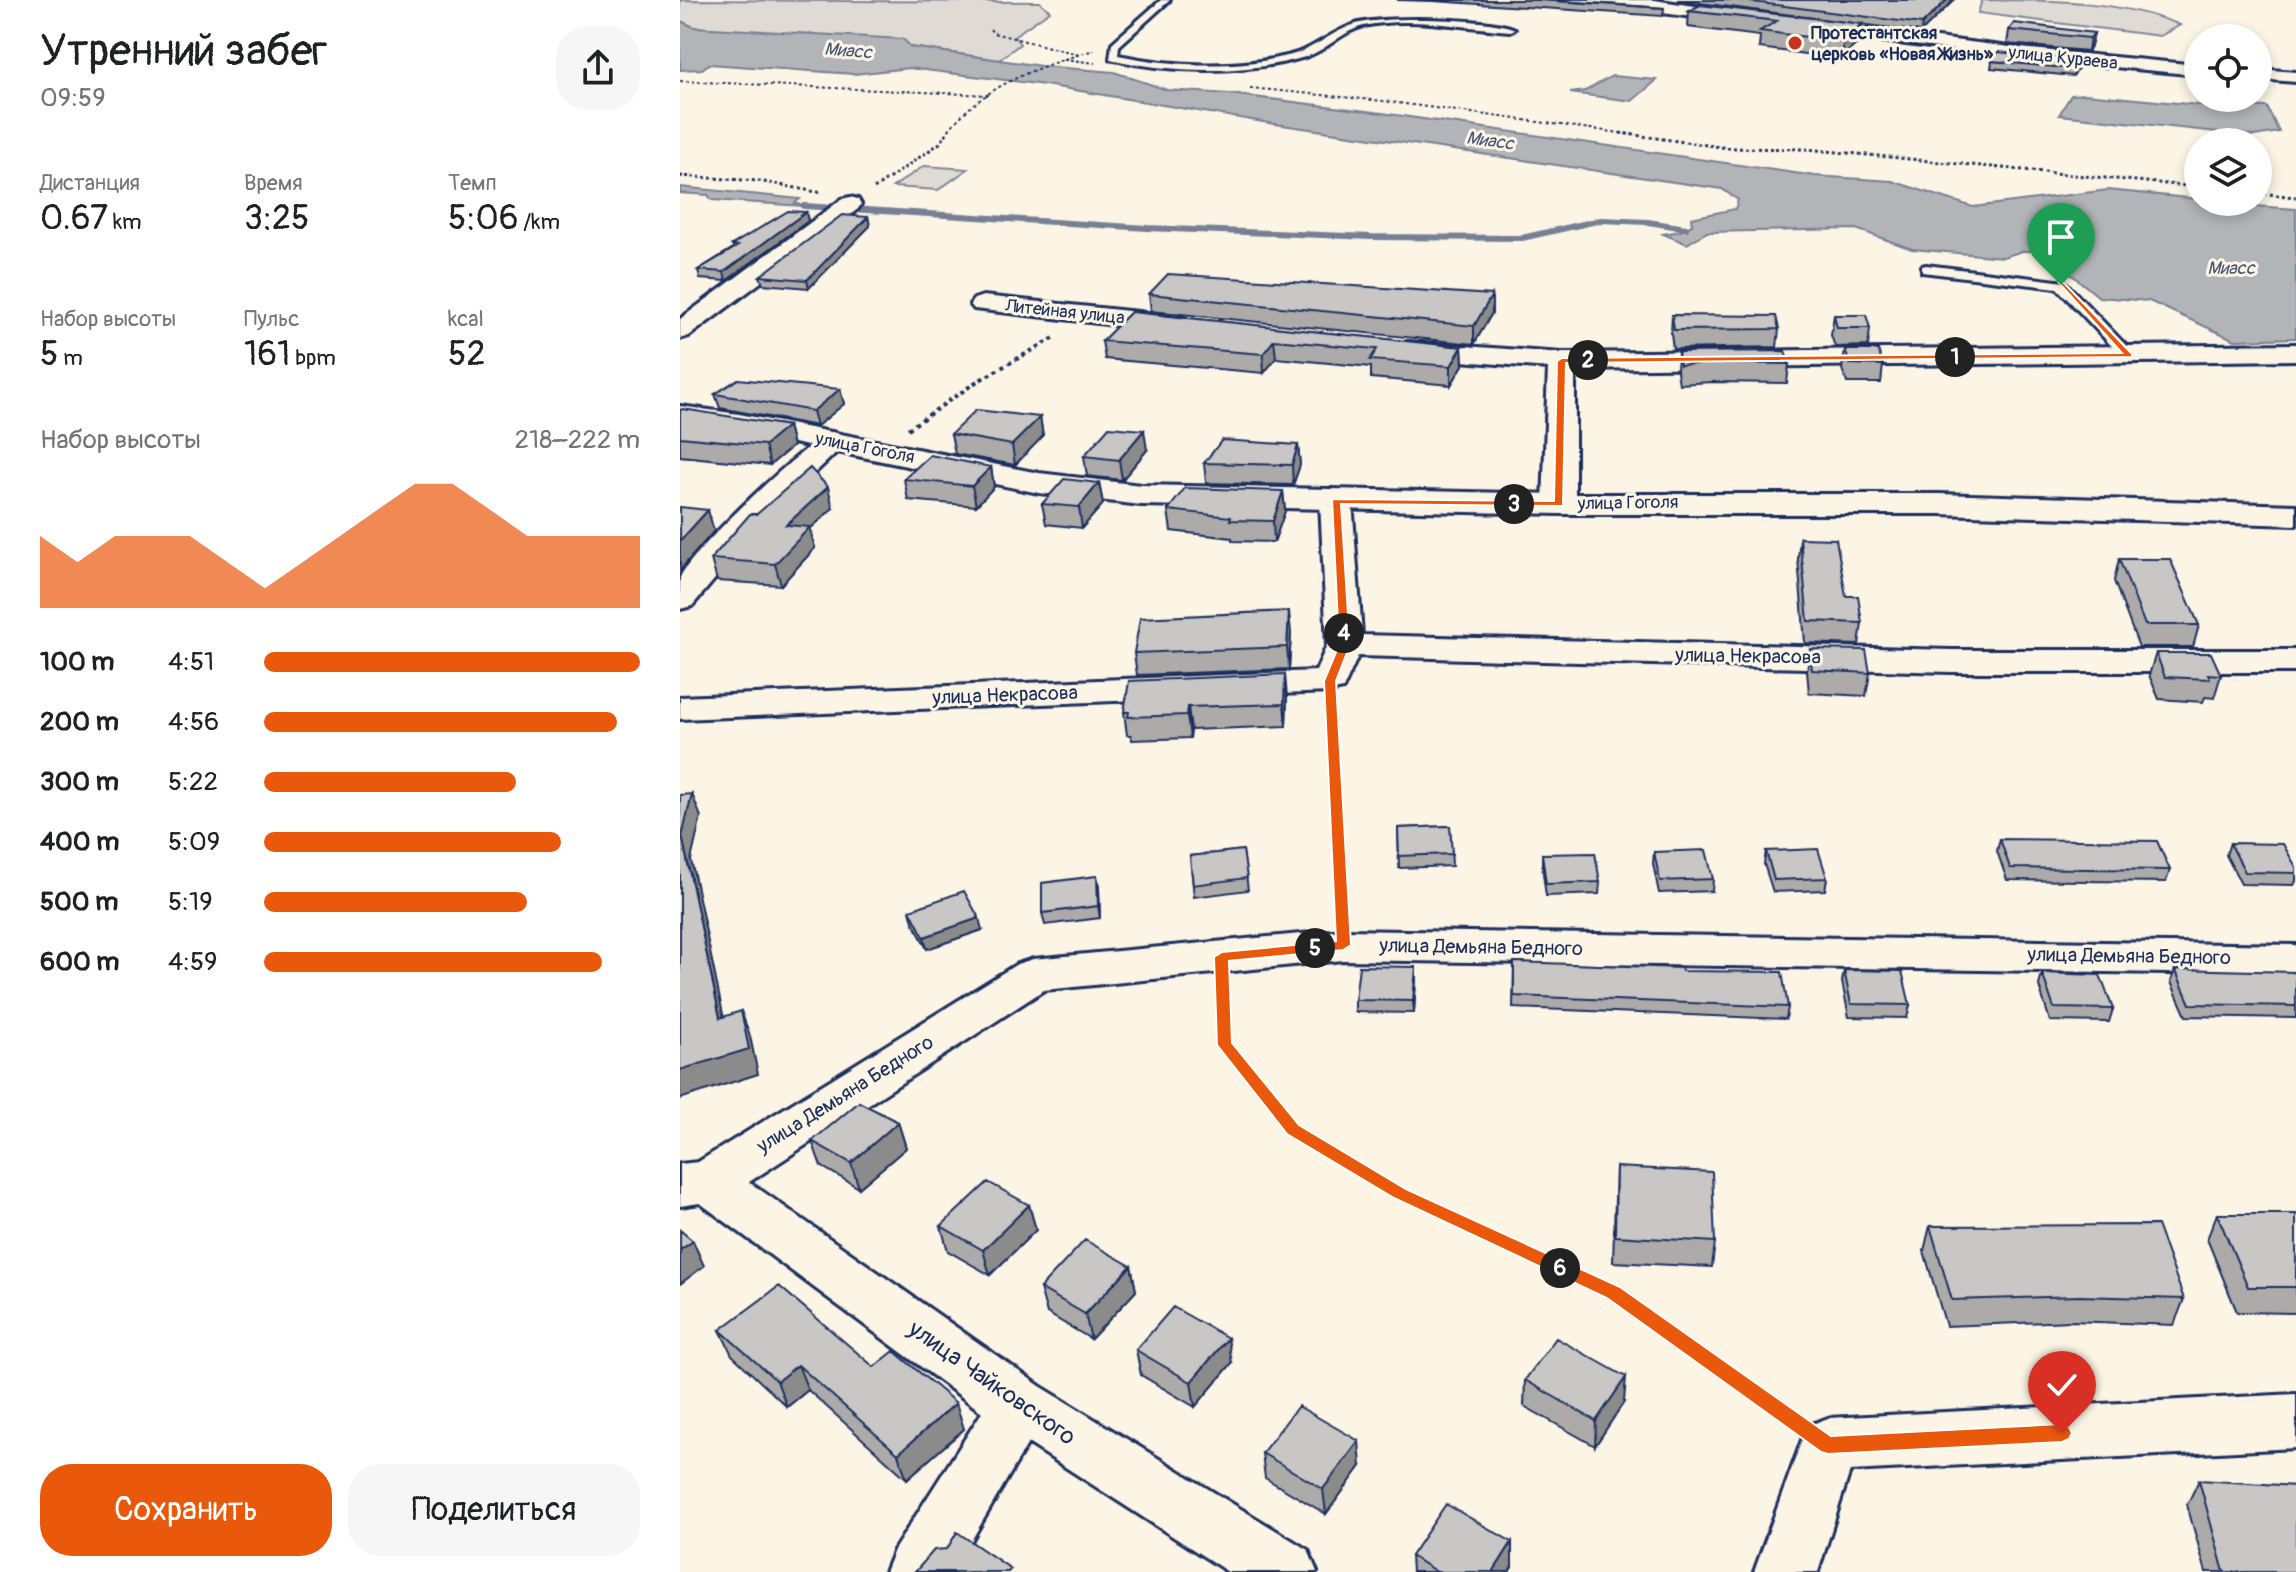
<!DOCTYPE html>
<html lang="ru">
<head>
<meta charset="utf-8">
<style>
	:root { --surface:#fff; --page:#f6f6f6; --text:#202124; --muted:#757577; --accent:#ea580c }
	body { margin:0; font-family:Pangolin,sans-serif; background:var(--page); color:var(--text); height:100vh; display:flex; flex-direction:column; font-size:30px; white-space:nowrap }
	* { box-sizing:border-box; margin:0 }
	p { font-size:26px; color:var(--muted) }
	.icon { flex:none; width:44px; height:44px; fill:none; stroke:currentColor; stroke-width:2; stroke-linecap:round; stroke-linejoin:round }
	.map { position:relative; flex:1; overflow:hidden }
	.side { display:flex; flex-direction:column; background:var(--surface); width:680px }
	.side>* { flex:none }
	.controls { position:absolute; left:1504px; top:24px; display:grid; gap:16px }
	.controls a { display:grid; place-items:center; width:88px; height:88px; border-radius:50%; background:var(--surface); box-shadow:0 4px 12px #0003; font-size:40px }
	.pin { position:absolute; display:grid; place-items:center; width:68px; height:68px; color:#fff; margin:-82px -34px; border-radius:50% 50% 50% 0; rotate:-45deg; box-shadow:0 0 8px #0007 }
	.pin .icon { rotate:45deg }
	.km { position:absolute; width:40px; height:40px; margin:-20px; border-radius:50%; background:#222; color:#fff; font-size:22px; line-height:40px; text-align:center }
	.round { display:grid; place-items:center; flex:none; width:84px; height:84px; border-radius:32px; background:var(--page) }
	.summary { display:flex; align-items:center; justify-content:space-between; height:136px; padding:0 40px }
	h1 { font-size:44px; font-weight:600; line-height:60px }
	.metrics { display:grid; grid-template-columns:repeat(3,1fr); gap:12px; height:136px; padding:8px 40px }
	.metrics div { display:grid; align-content:center }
	.metrics b { font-size:34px; font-weight:600 }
	.metrics small { font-size:22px; font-weight:400 }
	.metrics p { font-size:22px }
	.chart { height:224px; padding:16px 40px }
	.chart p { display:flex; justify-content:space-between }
	.chart svg { width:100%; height:144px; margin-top:8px; fill:var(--accent); opacity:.7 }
	.button { display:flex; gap:16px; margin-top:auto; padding:16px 40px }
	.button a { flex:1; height:92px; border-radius:32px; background:var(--accent); color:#fff; font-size:32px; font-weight:600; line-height:92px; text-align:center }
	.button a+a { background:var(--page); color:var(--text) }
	ul { padding:0 40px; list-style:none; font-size:26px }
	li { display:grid; grid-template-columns:128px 96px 1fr; align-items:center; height:60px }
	li i { height:20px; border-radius:10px; background:var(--accent) }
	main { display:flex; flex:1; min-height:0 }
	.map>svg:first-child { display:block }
</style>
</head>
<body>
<main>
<section class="side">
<div class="summary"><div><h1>Утренний забег</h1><p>09:59</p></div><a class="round"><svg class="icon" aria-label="share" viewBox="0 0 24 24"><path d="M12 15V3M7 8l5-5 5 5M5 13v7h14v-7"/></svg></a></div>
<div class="metrics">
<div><p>Дистанция</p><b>0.67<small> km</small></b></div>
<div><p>Время</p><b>3:25</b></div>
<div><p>Темп</p><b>5:06<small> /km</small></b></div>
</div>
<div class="metrics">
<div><p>Набор высоты</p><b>5<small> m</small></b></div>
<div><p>Пульс</p><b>161<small> bpm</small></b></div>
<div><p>kcal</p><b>52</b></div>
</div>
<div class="chart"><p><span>Набор высоты</span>218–222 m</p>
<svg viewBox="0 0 160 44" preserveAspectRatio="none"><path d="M0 44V22L10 30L20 22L30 22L40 22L50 30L60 38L70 30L80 22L90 14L100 6L110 6L120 14L130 22L140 22L150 22L160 22V44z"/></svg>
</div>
<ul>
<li><b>100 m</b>4:51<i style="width:100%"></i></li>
<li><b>200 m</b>4:56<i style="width:94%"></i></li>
<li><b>300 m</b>5:22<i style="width:67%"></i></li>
<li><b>400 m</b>5:09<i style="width:79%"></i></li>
<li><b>500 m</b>5:19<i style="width:70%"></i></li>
<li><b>600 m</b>4:59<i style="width:90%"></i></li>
</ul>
<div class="button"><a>Сохранить</a><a>Поделиться</a></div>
</section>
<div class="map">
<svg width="1616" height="1572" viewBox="0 0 1616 1572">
	<rect width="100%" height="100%" fill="#fcf5e5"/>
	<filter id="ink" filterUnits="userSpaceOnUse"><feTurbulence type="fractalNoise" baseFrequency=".0125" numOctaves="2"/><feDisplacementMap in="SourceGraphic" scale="16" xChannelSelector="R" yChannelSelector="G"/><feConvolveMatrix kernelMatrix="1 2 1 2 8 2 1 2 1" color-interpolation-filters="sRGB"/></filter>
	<g filter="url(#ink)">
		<path fill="#dfdbd4" stroke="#7d8599" stroke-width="2" d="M0 0 360 2 370 11 334 36 340 44 319 60 231 47 14 27 0 21Z
			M1302 0C1368 0 1440 0 1500 25L1480 36 1298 13Z
			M244 166 288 169 258 190 213 187Z"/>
		<path fill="#b2b4b8" stroke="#767f94" stroke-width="2" d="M0 21 14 27 223 39 231 47 361 66 434 72 487 90 550 94 702 113 1135 176 1212 181 1293 207 1428 190 1518 199V202L1616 209V338L1555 340 1469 301 1419 297 1386 270 1387 259 1369 251H1343L1323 257 1232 249 1176 229 1027 232 1007 244 983 234 1001 231 1012 225 1011 218 1055 209 1058 200 1042 189 595 124 365 85 229 68 174 74 29 64 22 69 0 70Z
			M932 76 977 80 952 101 890 93 905 91Z
			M1405 94 1518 105 1587 107 1599 132 1574 136 1379 115 1391 95Z
			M0 187 120 199 115 203 124 206 32 200 28 195 0 193Z"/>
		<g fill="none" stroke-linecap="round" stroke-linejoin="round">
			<path stroke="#767f94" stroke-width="6" d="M124 206 467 228 691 237 842 238 921 220 968 222 1006 228"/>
			<g stroke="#1b2f5e" stroke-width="6">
				<path id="service" d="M481 0H490L439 46 438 55C491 66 554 69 607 56 632 51 649 33 673 25 697 15 813 18 835 29L831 31C784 28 731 16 684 26 662 31 646 51 625 57 564 75 491 73 430 59L432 43Z
					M1246 265 1385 282 1456 356 1444 359 1377 288 1242 272V266Z"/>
			</g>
			<g stroke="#1b2f5e" stroke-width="6">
				<path id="minor" d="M857 0H974L1061 13 1069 18 1061 23 974 12 865 5Z
					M1128 22 1330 47 1518 65V75L1330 57 1122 31 1120 27 1122 23Z
					M1578 69 1616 72V82L1578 79Z
					M170 197 178 199 181 204 178 209 9 336 0 339V319L162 199Z
					M303 296 498 316 507 319 511 324 507 329 498 332 294 309 290 304 294 299Z
					M728 342 882 353 1616 344V360L895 369V504L890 511 879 513 868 511 863 504 868 368 719 356 715 350 719 344Z
					M152 432 162 435 167 441 162 447 83 522 12 606 0 609C0 600 0 587 0 578 6 556 130 438 152 432Z
					M656 492 667 494 672 501 682 635 1271 650H1616V672H1271L678 656 663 689 650 692 0 719V697L636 671 647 645 640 501 645 494Z
					M663 930 1616 945V975L663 960 364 990 69 1182 360 1386 628 1550 637 1572H548L348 1443 273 1572H205L214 1550 302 1412 20 1203 0 1206V1164L18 1162 337 964 353 959Z
					M1616 1394V1448L1170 1471 1138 1572H1074L1127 1426 1148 1418Z"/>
			</g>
			<g stroke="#1b2f5e" stroke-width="6">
				<path id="tertiary" d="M0 406 59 414 359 473 461 485 879 494H1259L1616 505V525L1259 514H879L461 505 359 493 59 432 0 424Z"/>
			</g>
			<path stroke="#1b2f5e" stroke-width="2" stroke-dasharray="3 3" stroke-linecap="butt" d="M310 29 313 33 398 54
				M384 59 415 63
				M0 81 309 95
				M570 88 703 101 955 135
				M265 135C301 85 358 67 414 50"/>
			<path stroke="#1b2f5e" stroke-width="3" stroke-dasharray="3 3" stroke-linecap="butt" d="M940 133 1048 148 1126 149 1518 187
				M0 176 79 181 142 193
				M194 189 260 143 267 133
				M1578 193 1616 197"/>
			<path stroke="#1b2f5e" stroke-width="4" stroke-dasharray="4 4" stroke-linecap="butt" d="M228 429 296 382 376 337
				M652 710 656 793"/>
			<path stroke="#1b2f5e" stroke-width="6" stroke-dasharray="7 7" stroke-linecap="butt" d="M656 791 662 912
				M543 990 544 1045 613 1130 625 1137"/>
			<path stroke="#1b2f5e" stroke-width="7" stroke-dasharray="9 9" stroke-linecap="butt" d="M622 1135 720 1193 933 1293 1112 1419"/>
			<use href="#service" fill="#fcf5e5" fill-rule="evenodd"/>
			<use href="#minor" fill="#fcf5e5" fill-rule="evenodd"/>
			<use href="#tertiary" fill="#fcf5e5" fill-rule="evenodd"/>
		</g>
		<path fill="#acabaa" stroke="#1b2f5e" stroke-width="2" d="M717 0H865L984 8 983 16 753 1Z
			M997 0H1274L1241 32Z
			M1009 11 1182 24 1180 41 1162 57 1125 54 1079 48 1080 36 1008 27Z
			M1329 30 1414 33 1411 46 1408 51 1327 44Z
			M1312 61 1399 67 1393 76 1311 68Z
			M126 212 128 221 46 281 20 279 18 270 53 248 52 245Z
			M188 217 190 226 129 288 83 284 80 276Z
			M469 294 812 295V313L794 344 471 311Z
			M451 312 782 347 783 365 771 385 691 378V367L596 358 584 373 425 359 422 341Z
			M992 315 1099 329 1097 347 993 349 991 333Z
			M1154 315 1190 328 1188 346 1155 347 1151 335Z
			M1165 350 1203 365 1201 383H1167L1162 369Z
			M998 352 1109 364 1107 383 1032 382 999 384 997 371Z
			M160 389 164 404 137 426 40 408 35 394Z
			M0 410 108 426 113 446 90 465 0 456Z
			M360 417 363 436 335 465 275 454 271 434Z
			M618 445 620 465 613 485 526 483 524 463Z
			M467 450 442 480 407 476 404 456Z
			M311 467 314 487 296 506 228 500 224 479Z
			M419 483 423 504 402 528 366 524 362 504Z
			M603 491 605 511 594 542 552 541V538L491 531 488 510Z
			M153 508 130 529 135 548 101 585 37 581 31 559 77 514Z
			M1120 538 1166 596 1182 623 1179 645 1125 643 1118 559Z
			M1439 559 1519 625 1513 647H1459L1434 581Z
			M611 633 609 669 457 675 454 653Z
			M1130 649 1190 673 1186 696 1129 693 1127 671Z
			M1476 653 1541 675 1534 698 1525 697 1523 702 1479 699 1469 675Z
			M607 697 606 726 511 730 510 738 452 740 451 735H447L444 712Z
			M770 826 772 866 719 868 718 828Z
			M1320 839 1490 870 1486 882 1327 880 1317 851Z
			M1550 843 1616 867V881L1614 885 1561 884 1546 855Z
			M563 850 568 890 514 897 510 856Z
			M1086 851 1147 878 1145 890 1093 892 1084 864Z
			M974 852 1033 879 1032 891 979 893 973 864Z
			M862 854 920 882 919 894 866 896 862 866Z
			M417 876 419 888 420 918 365 925 362 913Z
			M230 910 302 930 247 949 233 922Z
			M834 962 1002 971 1108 1007 1106 1019 833 1008Z
			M736 967V979L734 1013 675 1012V1000Z
			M1495 969 1616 975V1018L1506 1016 1491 982Z
			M1164 970 1230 1005 1227 1018 1169 1017 1162 982Z
			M1362 973 1433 1009 1429 1022 1370 1021 1359 986Z
			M218 1122 226 1148 179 1188 141 1166 132 1141Z
			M936 1167 1035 1242 1032 1267 933 1262Z
			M349 1205 356 1230 310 1275 268 1251 261 1226Z
			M1537 1214H1616V1313L1557 1312 1527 1239Z
			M1250 1226 1504 1299 1494 1325 1391 1321 1266 1326 1244 1251Z
			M451 1266 456 1291 411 1339 367 1313 360 1288Z
			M40 1330 194 1367 284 1429 227 1479 128 1390 107 1407 52 1355Z
			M456 1350 552 1363 515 1407 461 1375Z
			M845 1380 944 1402 915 1446 844 1406Z
			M582 1453 681 1466 646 1514 585 1478Z
			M1519 1480 1616 1572H1526L1507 1505Z
			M832 1542V1567L829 1572H732L731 1556Z"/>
		<path fill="#8c8b8b" stroke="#1b2f5e" stroke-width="2" d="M1267 0H1274L1241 32 1242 24Z
			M1182 24 1180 41 1162 57 1164 40Z
			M1414 33 1411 46 1408 51 1410 38Z
			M126 212 128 221 46 281 44 272Z
			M188 217 190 226 129 288 127 280Z
			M812 295V313L794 344V326Z
			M594 340 596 358 584 373 583 354Z
			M782 347 783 365 771 385V366Z
			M160 389 164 404 137 426 133 411Z
			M360 417 363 436 335 465 332 445Z
			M108 426 113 446 90 465 85 445Z
			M464 430 467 450 442 480 439 460Z
			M618 445 620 465 613 485 612 465Z
			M311 467 314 487 296 506 292 486Z
			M419 483 423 504 402 528 399 507Z
			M148 487 153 508 130 529 135 548 101 585 95 564 106 525Z
			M603 491 605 511 594 542 593 521Z
			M28 510 34 531 5 564 0 572V541Z
			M609 611 611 633 609 669 607 647Z
			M605 674 607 697 606 726 604 704Z
			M508 707 511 730 510 738 507 715Z
			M12 794 21 817 11 860 49 1043 40 1018 2 836Z
			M417 876 419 888 420 918 418 906Z
			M299 918 302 930 247 949 244 937Z
			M736 967V979L734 1013 733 1001Z
			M61 1011 70 1036 78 1074 0 1099V1070Z
			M218 1122 226 1148 179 1188 171 1163Z
			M349 1205 356 1230 310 1275 303 1250Z
			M13 1241 24 1266 0 1284V1250Z
			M451 1266 456 1291 411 1339 405 1314Z
			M548 1338 552 1363 515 1407 511 1382Z
			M118 1365 128 1390 107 1407 97 1381Z
			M946 1377 944 1402 915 1446 916 1421Z
			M276 1403 284 1429 227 1479 218 1454Z
			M679 1441 681 1466 646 1514 643 1489Z
			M832 1542V1567L829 1572H813Z"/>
		<path fill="#c8c7c6" stroke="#1b2f5e" stroke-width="2" d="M858 0H865L984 8Z
			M1058 0H1267L1242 24Z
			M1020 5 1182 24 1164 40 1127 37 1080 31 1097 21 1009 11Z
			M1334 23 1414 33 1410 38 1329 30Z
			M1318 52 1400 60 1395 69 1312 61Z
			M108 211 126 212 44 272 18 270 58 246 52 245Z
			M162 215 188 217 127 280 80 276Z
			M488 274 812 295 794 326 469 294Z
			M451 312 782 347 771 366 690 360 697 349 594 340 583 354 422 341Z
			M992 315 1096 316 1099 329 994 330Z
			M1154 315H1186L1190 328H1157Z
			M1165 350H1198L1203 365 1170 364Z
			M1105 351 1109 364 1033 363 1000 365 998 352Z
			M58 379 160 389 133 411 35 394Z
			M3 409 108 426 85 445 0 437V410Z
			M296 410 360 417 332 445 271 434Z
			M429 427 464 430 439 460 404 456Z
			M542 440 618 445 612 465 524 463Z
			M250 455 311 467 292 486 224 479Z
			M130 468 148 487 106 525 130 527 95 564 31 559 70 514H77Z
			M384 479 419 483 399 507 362 504Z
			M505 488 603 491 593 521 550 520 551 517 488 510Z
			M0 507 28 510 0 541Z
			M1120 538 1156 539 1166 596H1178L1182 623 1128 621Z
			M1439 559H1490L1519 625H1465Z
			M609 611 607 647 454 653 460 618Z
			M1130 649 1186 650 1190 673 1132 670Z
			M1476 653H1531L1541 675 1528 674 1530 679 1485 677Z
			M605 674 604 704 508 707 507 715 448 717 449 712H444L449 681Z
			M12 794 2 836 40 1018 61 1011 69 1049 0 1070V795Z
			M770 826 772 854 719 856 718 828Z
			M1320 839 1477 841 1490 870 1330 868Z
			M1550 843 1603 844 1616 867V873L1565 872Z
			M1138 849 1147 878 1094 880 1086 851Z
			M563 850 567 878 513 885 510 856Z
			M1026 850 1033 879 980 881 974 852Z
			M915 853 920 882 866 884 862 854Z
			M417 876 418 906 362 913V883Z
			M284 891 299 918 244 937 230 910Z
			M834 962 1001 968 1002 971 1102 972 1108 1007 834 996Z
			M679 966 736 967 733 1001 675 1000Z
			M1495 969 1614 972 1616 975V1006L1510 1004Z
			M1164 970 1222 971 1230 1005 1171 1004Z
			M1362 973 1420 975 1433 1009 1374 1008Z
			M179 1102 218 1122 171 1163 132 1141Z
			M936 1167 1032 1172 1035 1242 935 1236Z
			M308 1182 349 1205 303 1250 261 1226Z
			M1537 1214H1616V1287H1568Z
			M1477 1225 1504 1299 1399 1296 1272 1300 1250 1226Z
			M0 1230 13 1241 0 1250Z
			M405 1240 451 1266 405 1314 360 1288Z
			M99 1286 194 1367 214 1351 276 1403 218 1454 118 1365 97 1381 40 1330Z
			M493 1307 548 1338 511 1382 456 1350Z
			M876 1338 946 1377 916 1421 845 1380Z
			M618 1406 679 1441 643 1489 582 1453Z
			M1519 1480 1616 1486V1572H1544Z
			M766 1504 832 1542 813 1572H757L731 1556Z
			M277 1532 331 1569 328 1572H235L254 1550 267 1549Z"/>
	</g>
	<path fill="#ea580c" stroke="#fff" stroke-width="2" d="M1379 283H1384L1452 354V357L886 363 883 506 661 504 670 645 656 681 671 945 663 950 549 961 552 1043 619 1125 726 1189 940 1287 1151 1436 1382 1424 1389 1427 1392 1433 1389 1439 1382 1442 1148 1454 1141 1452 927 1298 714 1198 607 1134 537 1045 534 957 542 952 656 941 644 681 659 645 652 499 874 501 877 361 882 358 1442 353Z"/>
	<circle fill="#c8321e" stroke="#fcf5e5" stroke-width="3" cx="1115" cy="43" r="8"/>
	<g text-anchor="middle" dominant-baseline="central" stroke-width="6" stroke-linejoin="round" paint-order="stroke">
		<g font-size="18" font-weight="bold" fill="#1b2f5e" stroke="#fcf5e5" text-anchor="start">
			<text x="1131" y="33">Протестантская<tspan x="1131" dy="21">церковь «Новая Жизнь»</tspan></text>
		</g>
		<g font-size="18" font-style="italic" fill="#485779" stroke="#fcf5e5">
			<text transform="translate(168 51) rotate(5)">Миасс</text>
			<text transform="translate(810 141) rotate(8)">Миасс</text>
			<text x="1551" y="268">Миасс</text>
		</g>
		<g font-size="18" fill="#1b2f5e" stroke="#fcf5e5">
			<text transform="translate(1383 58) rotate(6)">улица Кураева</text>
			<text transform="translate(385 312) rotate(6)">Литейная улица</text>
			<text transform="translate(185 448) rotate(11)">улица Гоголя</text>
			<text transform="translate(948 503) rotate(-1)">улица Гоголя</text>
		</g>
		<g font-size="20" fill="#1b2f5e" stroke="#fcf5e5">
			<text transform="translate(1068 656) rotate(1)">улица Некрасова</text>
			<text transform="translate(325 695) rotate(-2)">улица Некрасова</text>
			<text transform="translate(801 947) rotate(1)">улица Демьяна Бедного</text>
			<text transform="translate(1449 956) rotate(1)">улица Демьяна Бедного</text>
			<text transform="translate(165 1094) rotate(-32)">улица Демьяна Бедного</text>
		</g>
		<g font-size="24" fill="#1b2f5e" stroke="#fcf5e5">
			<text transform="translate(312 1383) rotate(35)">улица Чайковского</text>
		</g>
	</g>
</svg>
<div class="controls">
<a><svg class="icon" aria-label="locate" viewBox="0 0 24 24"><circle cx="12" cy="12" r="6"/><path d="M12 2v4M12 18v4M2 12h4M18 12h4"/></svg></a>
<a><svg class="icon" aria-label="layers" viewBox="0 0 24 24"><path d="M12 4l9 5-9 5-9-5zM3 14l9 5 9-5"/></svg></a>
</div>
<div class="pin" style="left:1381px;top:285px;background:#1e9e55"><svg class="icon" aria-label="arrive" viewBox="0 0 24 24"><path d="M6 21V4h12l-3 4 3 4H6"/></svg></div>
<div class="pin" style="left:1382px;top:1433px;background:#d93025"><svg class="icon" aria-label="check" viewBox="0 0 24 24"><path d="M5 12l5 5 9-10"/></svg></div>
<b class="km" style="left:1275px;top:357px">1</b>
<b class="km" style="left:908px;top:360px">2</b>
<b class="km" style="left:834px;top:504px">3</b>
<b class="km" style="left:664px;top:633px">4</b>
<b class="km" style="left:635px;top:948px">5</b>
<b class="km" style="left:880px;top:1268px">6</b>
</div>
</main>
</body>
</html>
